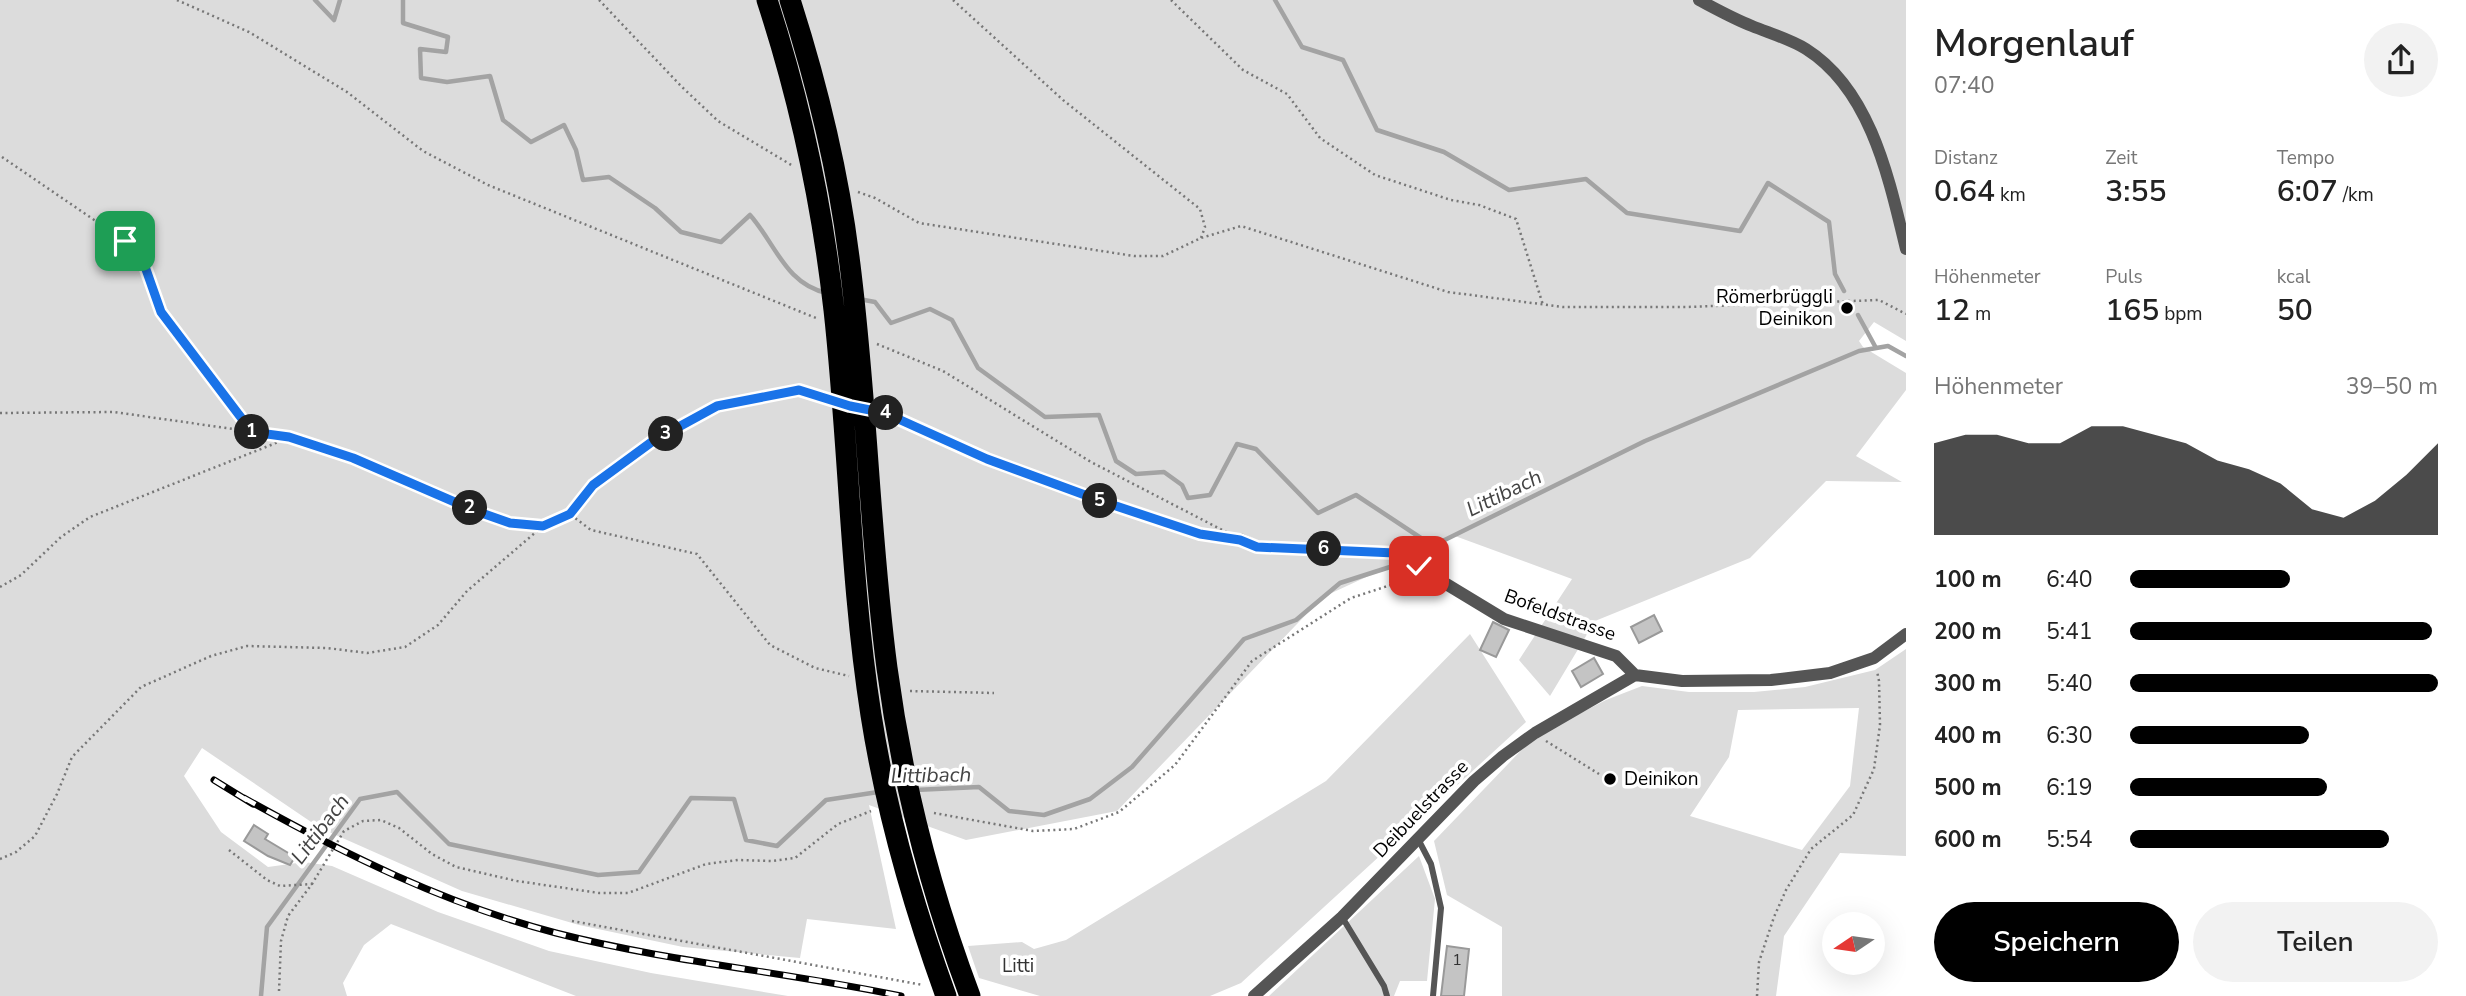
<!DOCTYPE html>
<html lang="de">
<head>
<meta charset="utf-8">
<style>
	:root { --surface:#fff; --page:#f2f2f2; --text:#222; --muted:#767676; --accent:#000 }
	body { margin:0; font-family:"Nunito Sans",sans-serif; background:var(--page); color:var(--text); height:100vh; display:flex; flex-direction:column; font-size:26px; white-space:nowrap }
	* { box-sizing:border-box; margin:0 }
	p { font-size:23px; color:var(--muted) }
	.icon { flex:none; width:38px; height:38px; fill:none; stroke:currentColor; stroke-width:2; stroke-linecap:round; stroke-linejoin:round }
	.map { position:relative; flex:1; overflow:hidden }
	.panel { display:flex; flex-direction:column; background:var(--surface); width:560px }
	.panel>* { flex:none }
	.needle { width:46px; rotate:257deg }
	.buttons { position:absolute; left:1822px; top:912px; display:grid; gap:14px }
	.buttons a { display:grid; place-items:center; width:63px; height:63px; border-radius:50%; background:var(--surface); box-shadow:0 7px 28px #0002; font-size:35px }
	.pin { position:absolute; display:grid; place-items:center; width:60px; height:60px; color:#fff; margin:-30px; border-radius:14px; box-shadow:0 4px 10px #0006 }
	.km { position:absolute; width:35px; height:35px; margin:-18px; border-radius:50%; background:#222; color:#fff; font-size:19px; line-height:35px; text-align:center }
	.round { display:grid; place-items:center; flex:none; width:74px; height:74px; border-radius:37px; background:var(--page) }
	.summary { display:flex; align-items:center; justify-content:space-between; height:119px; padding:0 28px }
	h1 { font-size:38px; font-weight:600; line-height:52px }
	.metrics { display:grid; grid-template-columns:repeat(3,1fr); gap:10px; height:119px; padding:7px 28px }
	.metrics div { display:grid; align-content:center }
	.metrics b { font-size:30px; font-weight:600 }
	.metrics small { font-size:19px; font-weight:400 }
	.metrics p { font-size:19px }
	.chart { height:196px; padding:14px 28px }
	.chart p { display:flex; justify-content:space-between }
	.chart svg { width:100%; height:126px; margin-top:7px; fill:var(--accent); opacity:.7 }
	.cta { display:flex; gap:14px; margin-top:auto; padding:14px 28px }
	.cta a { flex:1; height:80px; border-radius:42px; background:var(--accent); color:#fff; font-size:28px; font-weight:600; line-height:80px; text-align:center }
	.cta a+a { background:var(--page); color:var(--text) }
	ul { padding:0 28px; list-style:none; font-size:23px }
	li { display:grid; grid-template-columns:112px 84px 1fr; align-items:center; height:52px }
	li i { height:18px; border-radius:9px; background:var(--accent) }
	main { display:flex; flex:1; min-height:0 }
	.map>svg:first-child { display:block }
</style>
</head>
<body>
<main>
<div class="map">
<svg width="1906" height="996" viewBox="0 0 1906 996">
	<rect width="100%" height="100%" fill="#fff"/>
	<path fill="#dcdcdc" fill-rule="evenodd" d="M0 0H1906V341L1874 322 1859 341 1863 347 1906 373V390L1856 456 1902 482 1826 481 1750 558 1595 621 1550 696 1519 660 1572 579 1455 536 1323 597 1117 811 966 840 869 805 896 929 807 919 800 958 683 947 579 925 462 891 320 828 202 748 184 776 221 832 268 867 304 862 332 866 438 912 549 951 651 973 788 996H576L391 924 364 945 343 983 347 996H0Z
		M1470 634 1526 722 1241 983 1210 996H1040L979 978 968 946 1022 942 1034 949 1066 940 1326 781Z
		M1906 649V856L1840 853 1784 936 1776 996H1502V927L1447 895 1434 841 1534 737 1606 700 1642 686 1689 692H1754L1805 687 1875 670ZM1859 708 1850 786 1802 850 1690 816 1729 757 1738 710Z
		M1419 856 1435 899 1427 981H1400L1394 996H1269Z"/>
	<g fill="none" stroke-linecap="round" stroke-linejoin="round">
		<path stroke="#a3a3a3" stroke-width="4.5" d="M315 0 334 20 340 0
			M403 0V23L448 37 446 52 420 49 421 78 447 82 490 76 503 120 531 142 564 125 576 150 583 180 609 177 655 208 681 232 721 242 750 215C775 243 786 285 827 293
			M1275 0 1302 47 1343 60 1377 130 1444 152 1509 190 1586 179 1627 213 1740 231 1768 183 1829 222 1835 274 1844 291
			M859 299 875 302 891 323 930 309 952 320 978 368 1045 417 1099 415 1116 461 1136 474 1164 472 1182 485 1188 498 1210 495 1237 444 1256 449 1318 513 1356 495 1433 546
			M1858 315 1876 348
			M915 790 979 787 1009 811 1044 815 1090 799 1132 767 1244 639 1296 620 1340 583 1390 567 1645 441 1859 351 1888 346 1906 356
			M261 996 267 927 360 799 397 792 449 844 598 875 639 872 691 798 734 799 746 840 777 846 826 800 878 792"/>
	</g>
	<path fill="#c4c4c4" stroke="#999" stroke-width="2" d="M1654 615 1662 631 1639 643 1631 627Z
		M1493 622 1509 630 1496 657 1480 650Z
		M1594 658 1603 674 1581 687 1572 671Z
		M254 825 268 834 265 839 295 857 290 865 268 856 244 841Z
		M1447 946 1469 949 1464 996H1441Z"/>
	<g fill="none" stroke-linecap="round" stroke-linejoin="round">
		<path stroke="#777" stroke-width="2.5" stroke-dasharray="2 3.5" stroke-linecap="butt" d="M177 0 249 32 347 92 423 151 488 185 816 318
			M599 0 682 87 718 121 793 166
			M953 0 1063 100 1200 209 1205 227 1201 238
			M1171 0 1243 70 1287 94 1320 138 1375 175 1451 200 1479 205 1516 219 1543 305
			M2 157 125 241 142 258 161 312 252 432
			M858 192 875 198 919 223 1134 256H1163L1201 238 1241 226 1448 292 1563 307H1686L1879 300 1906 314
			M877 344 943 371 1091 462 1228 533
			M882 412 926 430 987 459 1104 502 1200 534 1227 537
			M0 413 114 412 289 437 353 458 510 523 543 526 570 514 593 485 653 441 717 406 799 390 825 398
			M571 515 591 530 697 554 770 645 815 668 849 676
			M0 587 21 575 61 537 90 517 286 439
			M910 691 994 693
			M1546 741 1599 774
			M934 813 1033 831 1074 829 1119 812 1175 765 1252 661 1351 598 1409 579
			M229 850 267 880 280 886 312 884
			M0 859 16 852 35 836 57 794 72 757 141 687 211 656 247 646 327 648 367 653 405 647 438 625 467 591 543 526
			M572 921 923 985
			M279 991 281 941 288 916 312 884 344 831 363 821 381 820 399 828 432 854 456 867 517 881 599 893H628L706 864 738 860 772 861 795 858 838 824 871 811
			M1757 996 1759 962 1774 917 1786 890 1811 849 1853 815 1874 769 1880 725 1879 681 1877 671"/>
		<path stroke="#555" stroke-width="6" d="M1418 839 1431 864 1441 908 1433 996
			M1342 917 1384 986 1387 996"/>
		<path stroke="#555" stroke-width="12" d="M1699 0C1716 9 1734 19 1752 26 1769 33 1790 39 1806 49 1871 90 1889 179 1906 249
			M1240 539 1257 547 1395 553 1504 619 1616 656 1635 675
			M1635 675 1682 681 1771 680 1830 673 1874 658 1906 634
			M1254 996 1342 917 1474 781 1503 756 1535 733 1635 675"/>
		<path stroke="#000" stroke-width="21" d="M767 0C800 101 822 204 834 310 849 445 850 581 871 715 886 811 913 905 946 996
			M790 0C817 84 838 170 849 257 867 394 869 532 887 668 902 780 930 890 970 996"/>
		<g stroke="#000" stroke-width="7">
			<path id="rail" d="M214 780 253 804
				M244 798C344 854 445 904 556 933 669 962 786 972 901 996"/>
		</g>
		<use href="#rail" stroke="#fff" stroke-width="4.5" stroke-dasharray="13" stroke-linecap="butt"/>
	</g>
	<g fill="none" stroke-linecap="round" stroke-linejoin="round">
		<g stroke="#fff" stroke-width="14">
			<path id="route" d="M125 241 142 258 161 312 252 432 289 437 353 458 473 510 510 523 543 526 570 514 593 485 653 441 717 406 799 390 850 406 885 413 987 459 1104 502 1200 534 1240 540 1257 547 1395 553 1419 566"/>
		</g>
		<use href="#route" stroke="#1a73e8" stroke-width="9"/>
	</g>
	<g fill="#000" stroke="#fff" stroke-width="2.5">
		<circle cx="1847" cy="308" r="7"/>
		<circle cx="1610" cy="779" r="7"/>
	</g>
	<g text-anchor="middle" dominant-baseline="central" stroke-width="7" stroke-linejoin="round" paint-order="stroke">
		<g font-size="16" fill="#313131">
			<text x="1457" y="960">1</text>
		</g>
		<g font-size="19" fill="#000" stroke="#fff" text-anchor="end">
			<text x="1833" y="297">Römerbrüggli<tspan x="1833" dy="22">Deinikon</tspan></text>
			<text x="1624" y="779" text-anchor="start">Deinikon</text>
		</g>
		<g font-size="19" fill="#000" stroke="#fff">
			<text transform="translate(1560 615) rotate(20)">Bofeldstrasse</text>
			<text transform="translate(1421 809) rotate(-46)">Deibuelstrasse</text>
		</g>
		<g font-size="19" fill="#333" stroke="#fff">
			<text x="1018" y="966">Litti</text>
		</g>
		<g font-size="21" font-style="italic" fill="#444" stroke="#fff">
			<text transform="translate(1504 493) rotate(-26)">Littibach</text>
			<text transform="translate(931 775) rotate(-1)">Littibach</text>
			<text transform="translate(320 829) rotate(-53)">Littibach</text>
		</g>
	</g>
</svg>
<div class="buttons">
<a><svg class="needle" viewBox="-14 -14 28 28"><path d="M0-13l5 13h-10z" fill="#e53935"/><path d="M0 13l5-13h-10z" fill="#767676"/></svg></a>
</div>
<div class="pin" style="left:125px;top:241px;background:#1e9e55"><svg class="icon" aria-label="arrive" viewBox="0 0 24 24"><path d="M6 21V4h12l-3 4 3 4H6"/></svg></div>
<div class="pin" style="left:1419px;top:566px;background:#d93025"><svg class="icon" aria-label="check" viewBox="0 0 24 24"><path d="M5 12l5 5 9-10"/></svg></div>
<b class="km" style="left:252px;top:432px">1</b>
<b class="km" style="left:470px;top:508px">2</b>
<b class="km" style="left:666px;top:434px">3</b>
<b class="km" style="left:886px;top:413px">4</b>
<b class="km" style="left:1100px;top:501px">5</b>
<b class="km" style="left:1324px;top:549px">6</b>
</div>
<section class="panel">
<div class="summary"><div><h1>Morgenlauf</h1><p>07:40</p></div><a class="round"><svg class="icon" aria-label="share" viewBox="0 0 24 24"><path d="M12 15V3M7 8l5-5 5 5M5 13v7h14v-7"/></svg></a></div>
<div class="metrics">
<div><p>Distanz</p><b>0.64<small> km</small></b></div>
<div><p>Zeit</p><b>3:55</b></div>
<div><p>Tempo</p><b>6:07<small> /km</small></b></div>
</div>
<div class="metrics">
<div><p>Höhenmeter</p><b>12<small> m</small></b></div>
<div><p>Puls</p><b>165<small> bpm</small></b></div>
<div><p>kcal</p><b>50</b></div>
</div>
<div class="chart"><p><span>Höhenmeter</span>39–50 m</p>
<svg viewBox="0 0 160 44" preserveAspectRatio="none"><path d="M0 44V12L10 9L20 9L30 12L40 12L50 6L60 6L70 9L80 12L90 18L100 21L110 26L120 35L130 38L140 32L150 23L160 12V44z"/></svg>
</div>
<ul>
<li><b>100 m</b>6:40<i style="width:52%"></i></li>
<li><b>200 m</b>5:41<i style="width:98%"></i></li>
<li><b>300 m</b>5:40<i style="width:100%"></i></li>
<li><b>400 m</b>6:30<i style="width:58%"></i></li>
<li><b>500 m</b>6:19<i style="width:64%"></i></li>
<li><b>600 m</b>5:54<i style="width:84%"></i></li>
</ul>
<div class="cta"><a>Speichern</a><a>Teilen</a></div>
</section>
</main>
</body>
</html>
